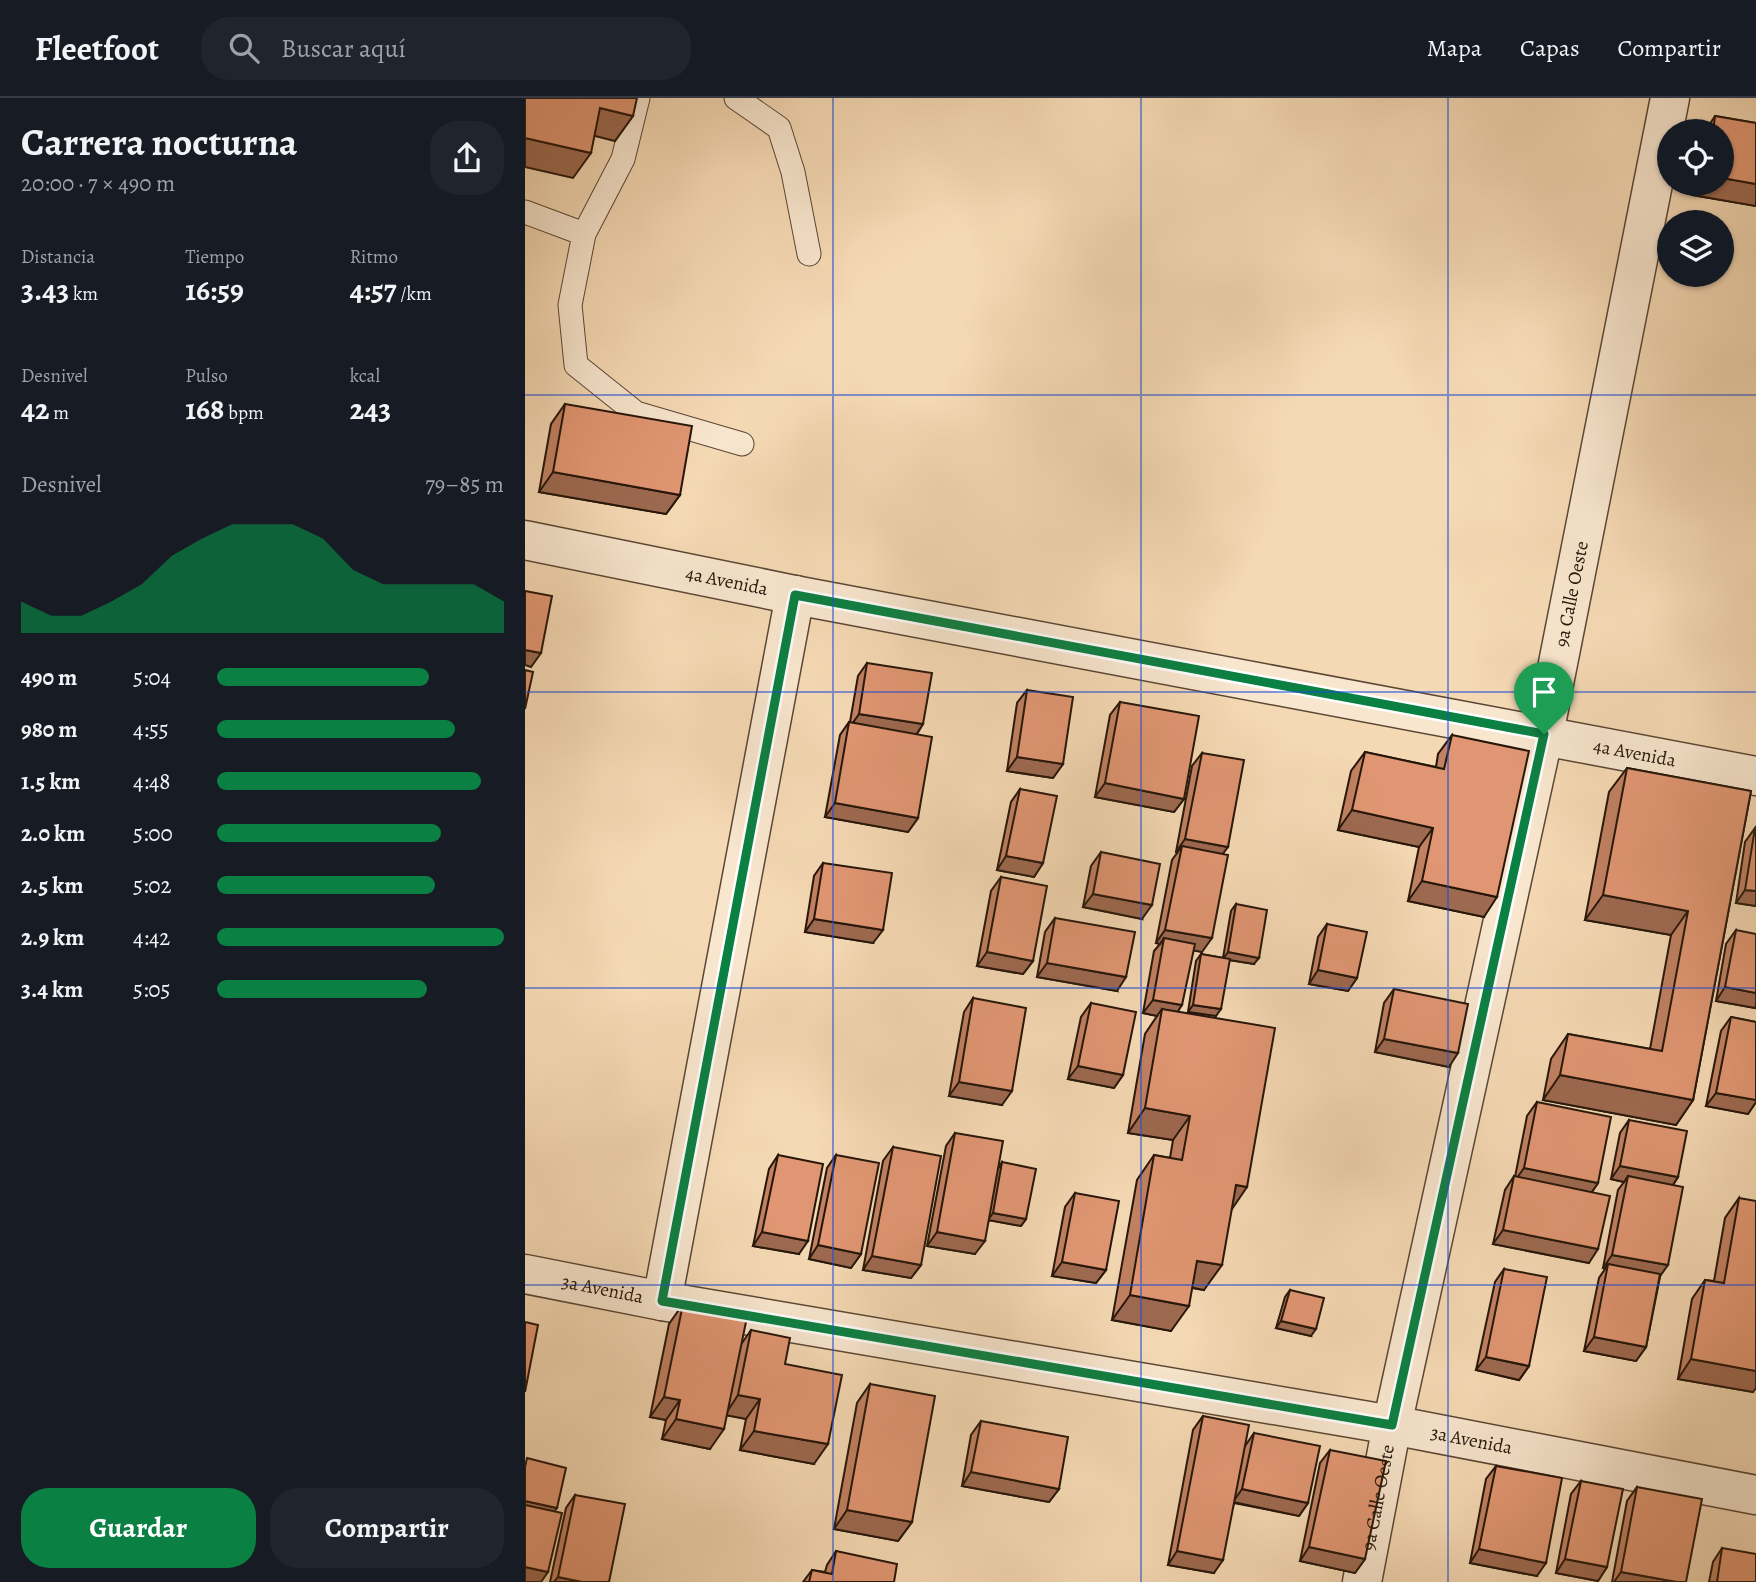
<!DOCTYPE html>
<html lang="es">
<head>
<meta charset="utf-8">
<style>
	:root { --surface:#171b24; --page:#20242c; --text:#f1f3f6; --muted:#9ea1a6; --line:#363941; --accent:#0b8043 }
	body { margin:0; font-family:Alegreya,serif; background:var(--page); color:var(--text); height:100vh; display:flex; flex-direction:column; font-size:26px; white-space:nowrap }
	* { box-sizing:border-box; margin:0 }
	p { font-size:23px; color:var(--muted) }
	.icon { flex:none; width:38px; height:38px; fill:none; stroke:currentColor; stroke-width:2; stroke-linecap:round; stroke-linejoin:round }
	.map { position:relative; flex:1; overflow:hidden }
	.details { display:flex; flex-direction:column; background:var(--surface); width:525px }
	.details>* { flex:none }
	.buttons { position:absolute; left:1132px; top:21px; display:grid; gap:14px }
	.buttons a { display:grid; place-items:center; width:77px; height:77px; border-radius:50%; background:var(--surface); box-shadow:0 2px 5px #0004; font-size:35px }
	.pin { position:absolute; display:grid; place-items:center; width:60px; height:60px; color:#fff; margin:-72px -30px; border-radius:50% 50% 50% 0; rotate:-45deg; box-shadow:0 0 7px #0007 }
	.pin .icon { rotate:45deg }
	.round { display:grid; place-items:center; flex:none; width:74px; height:74px; border-radius:28px; background:var(--page) }
	.overview { display:flex; align-items:center; justify-content:space-between; height:119px; padding:0 21px }
	h1 { font-size:38px; font-weight:600; line-height:52px }
	.figures { display:grid; grid-template-columns:repeat(3,1fr); gap:10px; height:119px; padding:7px 21px }
	.figures div { display:grid; align-content:center }
	.figures b { font-size:30px; font-weight:600 }
	.figures small { font-size:19px; font-weight:400 }
	.figures p { font-size:19px }
	.chart { height:196px; padding:14px 21px }
	.chart p { display:flex; justify-content:space-between }
	.chart svg { width:100%; height:126px; margin-top:7px; fill:var(--accent); opacity:.7 }
	.cta { display:flex; gap:14px; margin-top:auto; padding:14px 21px }
	.cta a { flex:1; height:80px; border-radius:28px; background:var(--accent); color:#fff; font-size:28px; font-weight:600; line-height:80px; text-align:center }
	.cta a+a { background:var(--page); color:var(--text) }
	ul { padding:0 21px; list-style:none; font-size:23px }
	li { display:grid; grid-template-columns:112px 84px 1fr; align-items:center; height:52px }
	li i { height:18px; border-radius:9px; background:var(--accent) }
	header { display:flex; align-items:center; gap:42px; box-sizing:border-box; height:98px; padding:0 35px; background:var(--surface); border-bottom:2px solid var(--line) }
	header strong { font-size:33px }
	nav { display:flex; gap:38px; margin-inline-start:auto; font-size:24px }
	.search { width:490px; height:63px; background:var(--page); display:flex; align-items:center; gap:18px; box-sizing:border-box; padding:0 24px; border-radius:28px; color:var(--muted); font-size:26px }
	main { display:flex; flex:1; min-height:0 }
	.map>svg:first-child { display:block }
</style>
</head>
<body>
<header>
<strong>Fleetfoot</strong>
<div class="search"><svg class="icon" aria-label="search" viewBox="0 0 24 24"><circle cx="10" cy="10" r="6"/><path d="M15 15l6 6"/></svg>Buscar aquí</div>
<nav><a>Mapa</a><a>Capas</a><a>Compartir</a></nav>
</header>
<main>
<section class="details">
<div class="overview"><div><h1>Carrera nocturna</h1><p>20:00 · 7 × 490 m</p></div><a class="round"><svg class="icon" aria-label="share" viewBox="0 0 24 24"><path d="M12 15V3M7 8l5-5 5 5M5 13v7h14v-7"/></svg></a></div>
<div class="figures">
<div><p>Distancia</p><b>3.43<small> km</small></b></div>
<div><p>Tiempo</p><b>16:59</b></div>
<div><p>Ritmo</p><b>4:57<small> /km</small></b></div>
</div>
<div class="figures">
<div><p>Desnivel</p><b>42<small> m</small></b></div>
<div><p>Pulso</p><b>168<small> bpm</small></b></div>
<div><p>kcal</p><b>243</b></div>
</div>
<div class="chart"><p><span>Desnivel</span>79–85 m</p>
<svg viewBox="0 0 160 44" preserveAspectRatio="none"><path d="M0 44V33L10 38L20 38L30 33L40 27L50 17L60 11L70 6L80 6L90 6L100 11L110 22L120 27L130 27L140 27L150 27L160 33V44z"/></svg>
</div>
<ul>
<li><b>490 m</b>5:04<i style="width:74%"></i></li>
<li><b>980 m</b>4:55<i style="width:83%"></i></li>
<li><b>1.5 km</b>4:48<i style="width:92%"></i></li>
<li><b>2.0 km</b>5:00<i style="width:78%"></i></li>
<li><b>2.5 km</b>5:02<i style="width:76%"></i></li>
<li><b>2.9 km</b>4:42<i style="width:100%"></i></li>
<li><b>3.4 km</b>5:05<i style="width:73%"></i></li>
</ul>
<div class="cta"><a>Guardar</a><a>Compartir</a></div>
</section>
<div class="map">
<svg width="1231" height="1484" viewBox="0 0 1231 1484">
	<rect width="100%" height="100%" fill="#f5d9b4"/>
	<filter id="stains"><feTurbulence type="fractalNoise" baseFrequency=".00286" numOctaves="4"/><feColorMatrix values="0 0 0 0 .2 0 0 0 0 .09 0 0 0 0 .02 0 0 0 .5 -.17"/></filter>
	<radialGradient id="worn" r=".72"><stop offset=".6" stop-color="#630" stop-opacity="0"/><stop offset="1" stop-color="#630" stop-opacity=".3"/></radialGradient>
	<g fill="none" stroke-linecap="round" stroke-linejoin="round">
		<g stroke="#5a4734" stroke-width="25">
			<path id="lane" d="M113 0 98 61 59 136 45 207 51 267 111 315 217 346
				M211 0 254 30 268 74 284 156
				M0 114 59 136"/>
		</g>
		<g stroke="#5a4734" stroke-width="41">
			<g id="street">
				<path id="s1" d="M0 442 270 497 1231 678"/>
				<path id="s2" d="M0 1176 137 1203 867 1327 1231 1397"/>
				<path d="M137 1203 270 497"/>
				<path id="s3" d="M837 1484 867 1327 1019 636 1145 0"/>
			</g>
		</g>
		<use href="#lane" stroke="#f8e6ce" stroke-width="23"/>
		<use href="#street" stroke="#f8e6ce" stroke-width="38"/>
	</g>
	<path fill="#c18162" stroke="#26160a" stroke-width="2" d="M1190 18 1231 25V108L1167 97 1169 86H1197V33H1180Z
		M40 306 155 397 141 416 14 394 26 326Z
		M342 565 398 626 392 636 393 720 383 734 300 719 315 637 324 624H325L333 578Z
		M502 592 538 666 528 680 482 673 492 605Z
		M595 604 659 701 649 714 570 699 585 617Z
		M927 637 959 819 883 803 894 749 813 732 826 673 840 654 911 669 913 656Z
		M677 655 698 756 677 854 668 852 653 913 706 1112 679 1192 667 1190 646 1233 587 1222 612 1082 629 1057 645 1060 648 1042 603 1035 620 936 632 918 618 915 629 853 635 846 631 845 647 762 652 755 651 754 667 668Z
		M1102 670 1226 693 1168 1002 1151 1027 1018 1002 1026 961 1043 936 1125 951 1146 837 1060 822 1084 694Z
		M495 691 518 765 509 779 472 772 486 704Z
		M1230 730 1231 808 1211 805 1220 744Z
		M576 754 617 821 558 809 566 768Z
		M298 765 348 845 280 834 289 778Z
		M476 779 508 863 498 876 452 868 466 793Z
		M711 806 729 866 704 862 691 918 663 914 671 863 676 856 698 860 706 813Z
		M530 820 592 893 512 879 520 834Z
		M802 826 832 880 823 893 784 886 793 839Z
		M1211 832 1230 910 1191 903 1201 846Z
		M869 891 924 969 850 954 859 905Z
		M448 900 477 1007 424 998 439 914Z
		M566 905 598 977 589 990 543 981 556 919Z
		M1206 919 1231 924V1004L1223 1016 1181 1008 1196 933Z
		M1012 1004 1073 1085 1067 1094 1064 1165 968 1146 980 1092 989 1078 990 1079 1002 1018Z
		M1104 1022 1153 1079 1148 1087 1135 1179 1121 1249 1111 1263 1059 1253 1074 1180 1080 1171 1078 1170 1093 1092 1099 1084 1086 1081 1095 1035Z
		M430 1035 473 1071 477 1064 501 1121 496 1128 464 1122 450 1156 402 1148 421 1048Z
		M368 1049 396 1167 386 1180 338 1172 358 1063Z
		M253 1057 274 1156 228 1148 244 1071Z
		M311 1057 336 1156 326 1170 284 1161 302 1070Z
		M550 1095 581 1172 571 1185 527 1178 540 1109Z
		M1214 1100 1228 1294 1153 1281 1167 1201 1180 1182 1189 1183 1200 1120Z
		M979 1171 1004 1268 994 1282 951 1272 970 1184Z
		M765 1192 786 1238 751 1230 760 1199Z
		M158 1206 217 1245 226 1232 260 1266 289 1366 215 1352 221 1321 202 1317 185 1351 137 1341 141 1322 125 1319 144 1226Z
		M345 1286 387 1424 373 1443 309 1431 332 1305Z
		M678 1318 720 1348 729 1335 783 1405 774 1418 709 1405 689 1475 643 1467 668 1332Z
		M456 1323 534 1391 524 1404 437 1388 446 1337Z
		M805 1352 840 1461 830 1475 775 1463 795 1365Z
		M971 1368 1012 1478 945 1465 961 1381Z
		M1056 1383 1082 1469 1073 1483 1031 1475 1046 1396Z
		M1112 1389 1161 1484H1087L1102 1403Z
		M50 1397 84 1484H25L41 1410Z
		M1197 1450 1231 1484H1184L1188 1464Z
		M311 1453 369 1484H278L287 1472 300 1474 302 1467Z"/>
	<path fill="#9d6950" stroke="#26160a" stroke-width="2" d="M75 10 108 18 90 43 58 35Z
		M0 40 66 55 48 80 0 69Z
		M1197 80 1231 86V108L1167 97 1175 86H1197Z
		M28 374 155 397 141 416 14 394Z
		M0 552 16 555 6 569 0 567Z
		M334 616 398 626 389 640 325 629Z
		M492 659 538 666 528 680 482 673Z
		M580 685 659 701 649 714 570 699Z
		M310 705 393 720 383 734 300 719Z
		M827 712 908 730 894 749 813 732Z
		M660 741 703 749 693 762 657 748 652 755 651 754Z
		M481 758 518 765 509 779 472 772Z
		M897 783 972 799 959 819 883 803Z
		M1220 792 1231 793V808L1211 805Z
		M568 796 627 807 617 821 558 809Z
		M1078 797 1163 813 1146 837 1060 822Z
		M289 821 358 832 348 845 280 834Z
		M640 832 687 840 677 854 638 847 639 840 635 846 631 845Z
		M462 854 508 863 498 876 452 868Z
		M703 854 734 860 729 866 698 861Z
		M522 865 601 879 592 893 512 879Z
		M793 872 832 880 823 893 784 886Z
		M1200 889 1231 895V908L1230 910 1191 903Z
		M628 902 657 907 648 921 637 911 632 918 618 915Z
		M668 907 696 911 691 918 663 914Z
		M859 941 933 955 924 969 850 954Z
		M553 968 598 977 589 990 543 981Z
		M1035 977 1168 1002 1151 1027 1018 1002Z
		M434 984 487 993 477 1007 424 998Z
		M1191 995 1231 1002V1004L1223 1016 1181 1008Z
		M620 1010 665 1018 648 1042 603 1035Z
		M1095 1068 1153 1079 1144 1093 1103 1078 1099 1084 1086 1081Z
		M999 1070 1073 1085 1064 1098 989 1084Z
		M711 1087 722 1089 705 1114Z
		M468 1115 501 1121 496 1128 463 1122Z
		M978 1132 1073 1151 1064 1165 968 1146Z
		M237 1134 283 1143 274 1156 228 1148Z
		M412 1134 460 1143 450 1156 402 1148Z
		M293 1147 336 1156 326 1170 284 1161Z
		M1087 1157 1143 1167 1133 1181 1083 1166 1080 1171 1078 1170Z
		M347 1158 396 1167 386 1180 338 1172Z
		M672 1163 697 1167 679 1192 654 1187Z
		M537 1164 581 1172 571 1185 527 1178Z
		M605 1197 664 1208 646 1233 587 1222Z
		M756 1223 791 1231 786 1238 751 1230Z
		M1069 1239 1121 1249 1111 1263 1059 1253Z
		M961 1259 1004 1268 994 1282 951 1272Z
		M1166 1261 1231 1273V1290L1228 1294 1153 1281Z
		M213 1297 235 1301 221 1321 200 1317Z
		M139 1299 155 1302 141 1322 125 1319Z
		M151 1321 199 1331 185 1351 137 1341Z
		M229 1333 303 1346 289 1366 215 1352Z
		M446 1374 534 1391 524 1404 437 1388Z
		M717 1391 783 1405 774 1418 708 1404Z
		M0 1403 32 1410 27 1417 0 1411Z
		M322 1412 387 1424 373 1443 309 1431Z
		M784 1449 840 1461 830 1475 775 1463Z
		M954 1451 1021 1465 1012 1478 945 1465Z
		M652 1453 698 1462 689 1475 643 1467Z
		M1040 1461 1082 1469 1073 1483 1031 1475Z
		M0 1469 23 1474 16 1484H0Z
		M1096 1474 1152 1484H1089Z
		M33 1479 57 1484H29Z"/>
	<path fill="#e09672" stroke="#26160a" stroke-width="2" d="M0 0H112L108 18 75 10 66 55 0 40Z
		M1190 18 1231 25V86L1197 80V33H1188Z
		M40 306 167 328 155 397 28 374Z
		M0 493 27 498 16 555 0 552Z
		M342 565 407 575 398 626 334 616Z
		M0 572 8 574 0 611Z
		M502 592 548 599 538 666 492 659Z
		M595 604 674 618 659 701 580 685Z
		M324 624 407 639 393 720 310 705Z
		M927 637 1004 653 972 799 897 783 908 730 827 712 840 654 919 671Z
		M677 655 719 662 703 749 660 741Z
		M1102 670 1226 693 1168 1002 1035 977 1043 936 1137 953 1163 813 1078 797Z
		M495 691 532 698 518 765 481 758Z
		M1230 730H1231V793L1220 792Z
		M657 748 703 757 687 840 640 832Z
		M576 754 635 766 627 807 568 796Z
		M298 765 367 775 358 832 289 821Z
		M476 779 522 788 508 863 462 854Z
		M711 806 742 812 734 860 703 854Z
		M530 820 610 834 601 879 522 865Z
		M802 826 842 834 832 880 793 872Z
		M1211 832 1231 836V895L1200 889Z
		M639 840 670 846 657 907 628 902Z
		M676 856 705 861 696 911 668 907Z
		M869 891 943 906 933 955 859 941Z
		M448 900 501 910 487 993 434 984Z
		M566 905 611 914 598 977 553 968Z
		M637 911 750 930 722 1089 711 1087 697 1167 672 1163 664 1208 605 1197 629 1057 657 1062 665 1018 620 1010Z
		M1206 919 1231 924V1002L1191 995Z
		M1012 1004 1086 1019 1073 1085 999 1070Z
		M1104 1022 1162 1033 1153 1079 1095 1068Z
		M430 1035 478 1043 460 1143 412 1134Z
		M368 1049 416 1058 396 1167 347 1158Z
		M253 1057 298 1066 283 1143 237 1134Z
		M311 1057 354 1065 336 1156 293 1147Z
		M477 1064 511 1071 501 1121 468 1115Z
		M989 1078 1085 1098 1073 1151 978 1132Z
		M1103 1078 1158 1089 1143 1167 1087 1157Z
		M550 1095 594 1103 581 1172 537 1164Z
		M1214 1100 1231 1103V1273L1166 1261 1180 1182 1199 1185Z
		M1083 1166 1135 1176 1121 1249 1069 1239Z
		M979 1171 1022 1179 1004 1268 961 1259Z
		M765 1192 799 1200 791 1231 756 1223Z
		M158 1206 222 1219 199 1331 151 1321 155 1302 139 1299Z
		M0 1224 13 1227 0 1294Z
		M226 1232 265 1240 260 1266 317 1277 303 1346 229 1333 235 1301 213 1297Z
		M345 1286 410 1298 387 1424 322 1412Z
		M678 1318 724 1327 698 1462 652 1453Z
		M456 1323 543 1339 534 1391 446 1374Z
		M729 1335 795 1348 783 1405 717 1391Z
		M805 1352 861 1363 840 1461 784 1449Z
		M2 1360 41 1370 32 1410 0 1403V1369Z
		M971 1368 1037 1380 1021 1465 954 1451Z
		M1056 1383 1098 1391 1082 1469 1040 1461Z
		M1112 1389 1177 1401 1161 1484H1152L1096 1474Z
		M50 1397 100 1406 84 1484H57L33 1479Z
		M0 1407 37 1415 23 1474 0 1469Z
		M1197 1450 1231 1456V1484H1192Z
		M311 1453 372 1466 369 1484H284L287 1472 307 1476Z"/>
	<g fill="none" stroke-linecap="round" stroke-linejoin="round">
		<g stroke="#fff" stroke-width="14">
			<path id="route" d="M270 497 1019 636 867 1327 137 1203Z"/>
		</g>
		<use href="#route" stroke="#0b8043" stroke-width="9"/>
	</g>
	<path fill="none" stroke="#1d4ed8" stroke-width="2" stroke-opacity="0.55" d="M308 0V1484M616 0V1484M923 0V1484M0 297H1231M0 594H1231M0 890H1231M0 1187H1231"/>
	<g text-anchor="middle" dominant-baseline="central" stroke-width="5" stroke-linejoin="round" paint-order="stroke">
		<g font-size="19" fill="#26160a" stroke="#f8e6ce">
			<text stroke="none"><textPath href="#s1" startOffset="206">4a Avenida</textPath></text>
			<text stroke="none"><textPath href="#s3" startOffset="1010">9a Calle Oeste</textPath></text>
			<text stroke="none"><textPath href="#s1" startOffset="1130">4a Avenida</textPath></text>
			<text stroke="none"><textPath href="#s2" startOffset="79">3a Avenida</textPath></text>
			<text stroke="none"><textPath href="#s2" startOffset="961">3a Avenida</textPath></text>
			<text stroke="none"><textPath href="#s3" startOffset="86">9a Calle Oeste</textPath></text>
		</g>
	</g>
	<rect width="100%" height="100%" filter="url(#stains)"/>
	<rect width="100%" height="100%" fill="url(#worn)"/>
</svg>
<div class="buttons">
<a><svg class="icon" aria-label="locate" viewBox="0 0 24 24"><circle cx="12" cy="12" r="6"/><path d="M12 2v4M12 18v4M2 12h4M18 12h4"/></svg></a>
<a><svg class="icon" aria-label="layers" viewBox="0 0 24 24"><path d="M12 4l9 5-9 5-9-5zM3 14l9 5 9-5"/></svg></a>
</div>
<div class="pin" style="left:1019px;top:636px;background:#1e9e55"><svg class="icon" aria-label="arrive" viewBox="0 0 24 24"><path d="M6 21V4h12l-3 4 3 4H6"/></svg></div>
</div>
</main>
</body>
</html>
